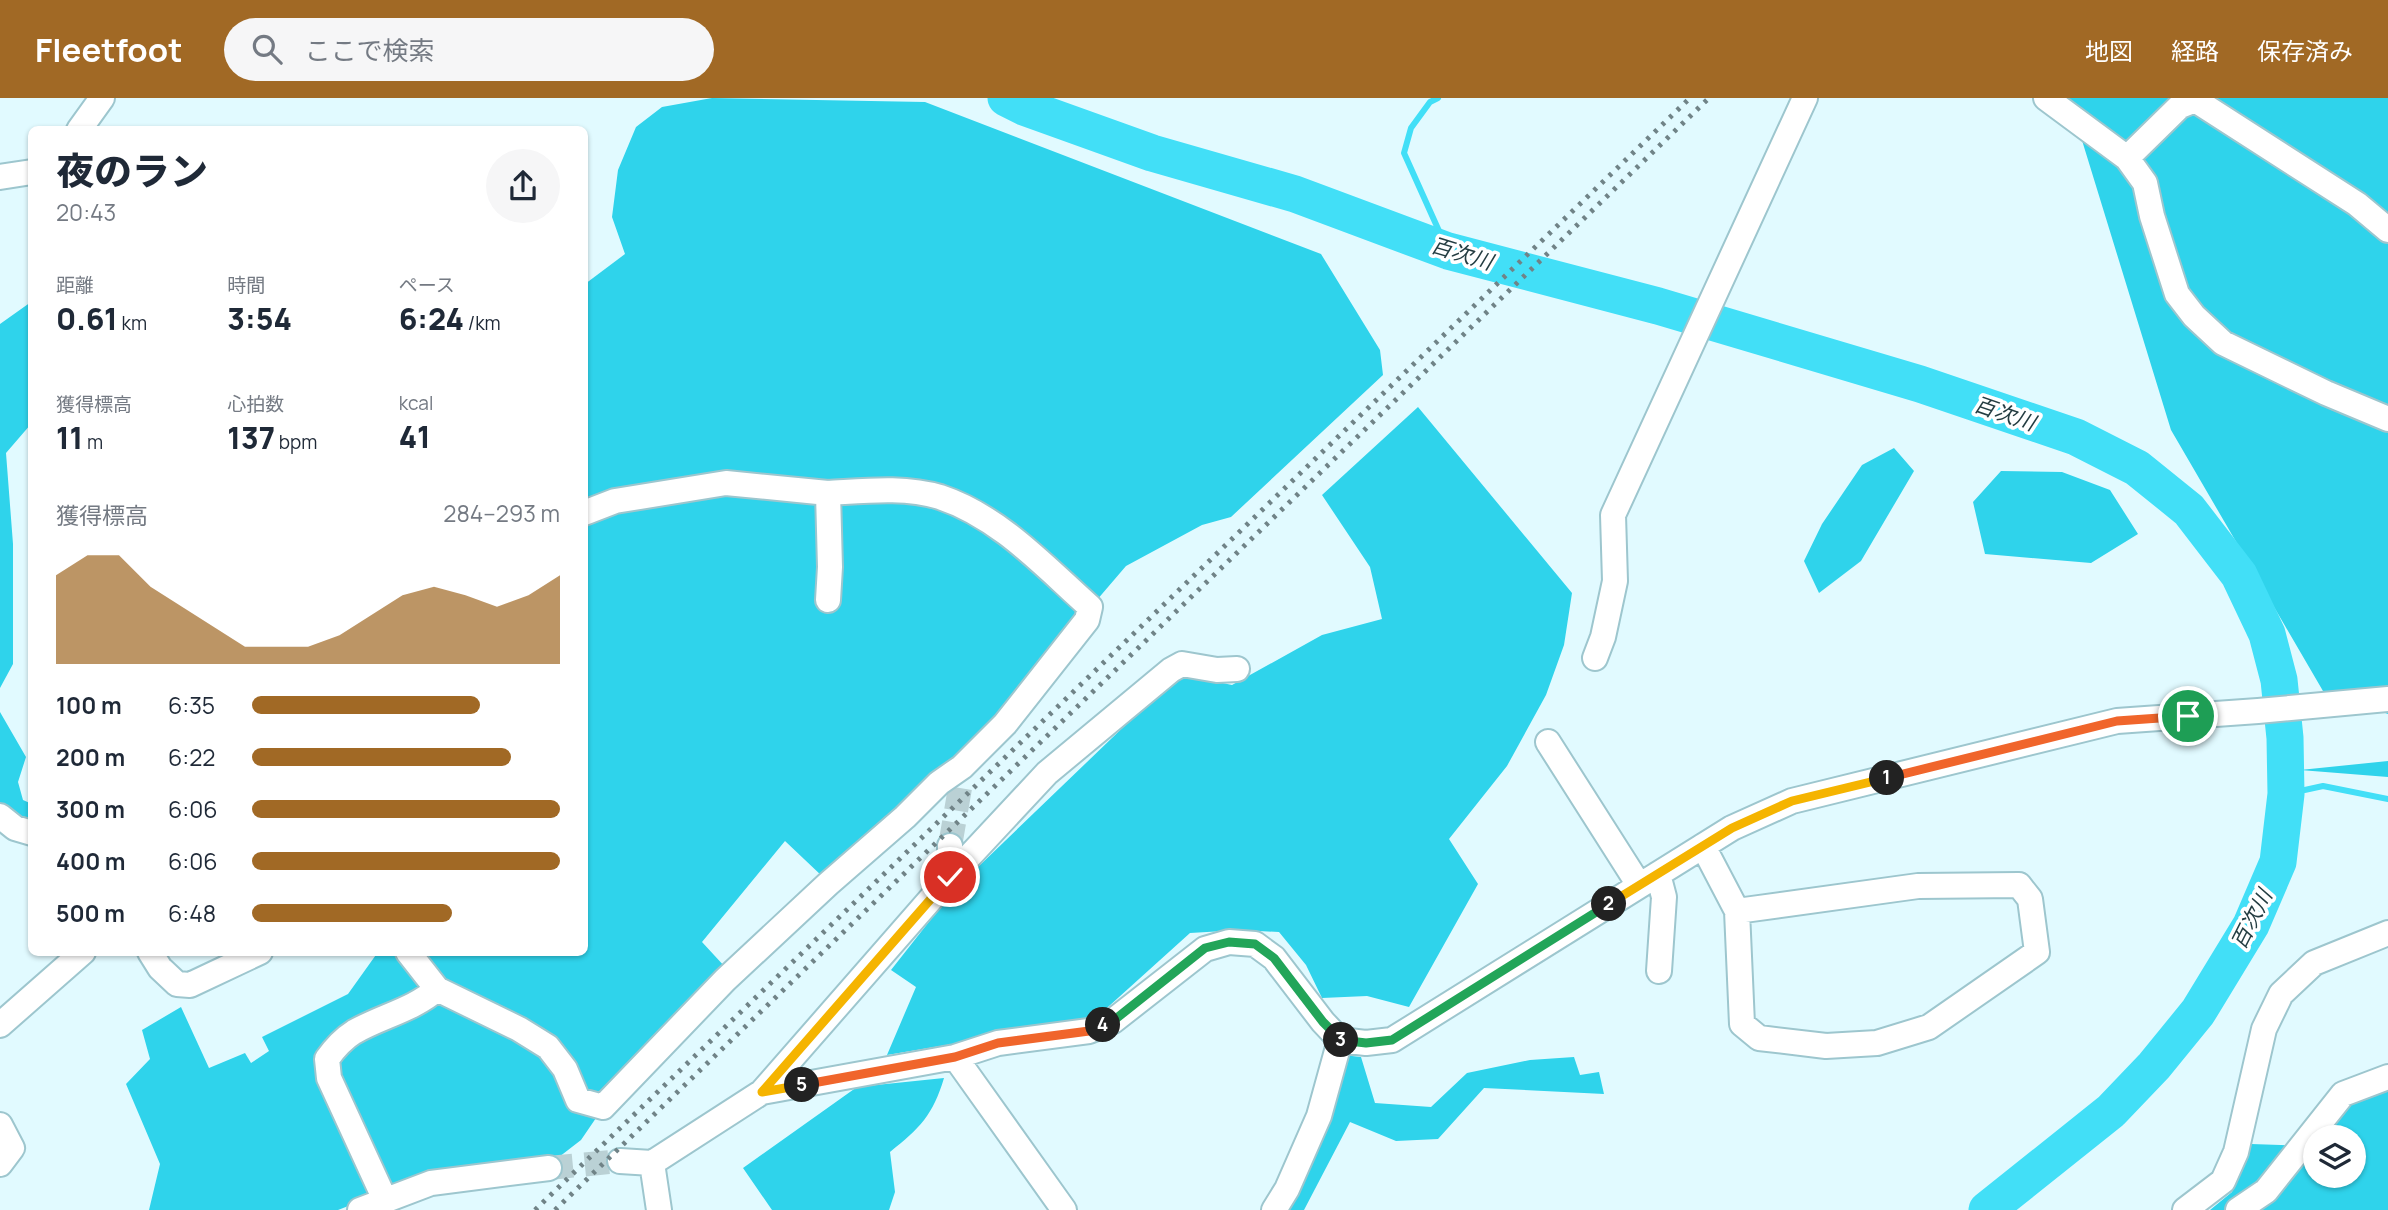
<!DOCTYPE html>
<html lang="ja">
<head>
<meta charset="utf-8">
<style>
	:root { --surface:#fff; --page:#f6f6f7; --text:#1f2937; --muted:#747a83; --accent:#a16925 }
	body { margin:0; font-family:Manrope,"Noto Sans JP",sans-serif; background:var(--page); color:var(--text); height:100vh; display:flex; flex-direction:column; font-size:26px; white-space:nowrap }
	* { box-sizing:border-box; margin:0 }
	p { font-size:23px; color:var(--muted) }
	.icon { flex:none; width:38px; height:38px; fill:none; stroke:currentColor; stroke-width:2; stroke-linecap:round; stroke-linejoin:round }
	.map { position:relative; flex:1; overflow:hidden }
	.side { position:absolute; left:28px; top:28px; width:560px; height:830px; display:flex; flex-direction:column; background:var(--surface); border-radius:10px; box-shadow:0 2px 5px #0004 }
	.side>* { flex:none }
	.buttons { position:absolute; left:2303px; top:1027px; display:grid; gap:14px }
	.buttons a { display:grid; place-items:center; width:63px; height:63px; border-radius:50%; background:var(--surface); box-shadow:0 2px 5px #0004; font-size:35px }
	.pin { position:absolute; display:grid; place-items:center; width:60px; height:60px; color:#fff; margin:-30px; border:4px solid #fff; border-radius:50%; box-shadow:0 2px 7px #0007 }
	.km { position:absolute; width:35px; height:35px; margin:-18px; border-radius:50%; background:#222; color:#fff; font-size:19px; line-height:35px; text-align:center }
	.round { display:grid; place-items:center; flex:none; width:74px; height:74px; border-radius:37px; background:var(--page) }
	.head { display:flex; align-items:center; justify-content:space-between; height:119px; padding:0 28px }
	h1 { font-size:38px; font-weight:800; line-height:52px }
	.stats { display:grid; grid-template-columns:repeat(3,1fr); gap:10px; height:119px; padding:7px 28px }
	.stats div { display:grid; align-content:center }
	.stats b { font-size:30px; font-weight:800 }
	.stats small { font-size:19px; font-weight:400 }
	.stats p { font-size:19px }
	.chart { height:196px; padding:14px 28px }
	.chart p { display:flex; justify-content:space-between }
	.chart svg { width:100%; height:126px; margin-top:7px; fill:var(--accent); opacity:.7 }
	ul { padding:0 28px; list-style:none; font-size:23px }
	li { display:grid; grid-template-columns:112px 84px 1fr; align-items:center; height:52px }
	li i { height:18px; border-radius:9px; background:var(--accent) }
	header { display:flex; align-items:center; gap:42px; box-sizing:border-box; height:98px; padding:0 35px; background:var(--accent); color:#fff }
	header strong { font-size:33px }
	nav { display:flex; gap:38px; margin-inline-start:auto; font-size:24px }
	.search { width:490px; height:63px; background:var(--page); display:flex; align-items:center; gap:18px; box-sizing:border-box; padding:0 24px; border-radius:38px; color:var(--muted); font-size:26px }
	.map>svg:first-child { display:block }
</style>
</head>
<body>
<header>
<strong>Fleetfoot</strong>
<div class="search"><svg class="icon" aria-label="search" viewBox="0 0 24 24"><circle cx="10" cy="10" r="6"/><path d="M15 15l6 6"/></svg>ここで検索</div>
<nav><a>地図</a><a>経路</a><a>保存済み</a></nav>
</header>
<div class="map">
<svg width="2388" height="1112" viewBox="0 0 2388 1112">
	<rect width="100%" height="100%" fill="#e1faff"/>
	<path fill="#2fd3eb" d="M712 0 925 4 1321 156 1380 252 1383 277 1231 419 1202 427 1126 468 966 655 823 779 785 743 702 844 726 870 639 957 581 1042 559 1059 433 1075 338 1112H149L160 1066 126 986 150 961 142 932 181 909 209 970 245 955 251 965 269 953 262 939 348 896 378 854H584L585 186 625 156 612 119 618 72 636 29 662 9Z
		M2069 0H2388V616L2323 593 2171 332Z
		M31 204V326L6 355 13 446V566L0 590V226Z
		M1418 309 1572 495 1564 547 1546 597 1507 668 1449 741 1478 786 1409 909 1367 898 1322 900 1306 867 1279 834 1241 832 1190 835 1098 918 1084 924 887 957 916 889 891 872 954 792 1165 589 1185 577 1232 587 1322 537 1382 521 1370 469 1322 397Z
		M1894 350 1914 373 1861 463 1819 495 1804 463 1822 426 1862 367Z
		M2001 373 2062 374 2110 392 2138 436 2091 465 1985 456 1973 404Z
		M0 614 26 659 18 684 23 702 32 706 31 730 0 736Z
		M2388 663V679L2300 672Z
		M1343 957 1361 959 1375 1005 1431 1009 1467 975 1530 962 1574 959 1580 977 1599 974 1604 996 1484 990 1438 1041 1396 1043 1350 1024 1304 1112H1289L1325 1032Z
		M944 980C933 1017 920 1030 890 1054L895 1094 889 1112H772L743 1070 857 989Z
		M2388 986V1112H2210L2232 1094 2251 1046 2311 1048 2315 1043V1078H2354V1040L2318 1039 2348 1003Z"/>
	<g fill="none" stroke-linecap="round" stroke-linejoin="round">
		<path stroke="#42dff7" stroke-width="6" d="M1438 0 1430 4 1411 30 1404 55 1448 153
			M2286 696 2323 688 2388 701"/>
		<path stroke="#42dff7" stroke-width="37" d="M1006 0 1024 9 1152 55 1295 96 1448 153 1658 208 1920 286 2076 339 2137 370 2189 412 2239 477 2267 536 2279 582 2285 640 2286 696 2278 764 2251 827 2198 914 2154 968 2111 1013 1987 1112"/>
		<path stroke="#bad1d5" stroke-width="24" stroke-dasharray="24 12" stroke-linecap="butt" d="M950 748 960 690
			M549 1070 620 1063"/>
		<g stroke="#9dc6ce" stroke-width="28">
			<path id="minor" d="M2046 0 2127 60 2145 85 2152 118 2177 196 2194 218 2223 245 2326 295 2388 321
				M79 32 102 0
				M2127 60 2180 8 2195 2 2357 106 2388 132
				M0 79 32 74
				M584 415 615 403 726 385 828 395 830 469 828 502
				M1595 560 1603 539 1615 483 1613 417 1805 0
				M1548 644 1639 787
				M0 718 15 730 32 735
				M1703 748 1737 813 1918 788 2019 787 2030 801 2037 854 1929 929 1877 945 1826 948 1759 940 1742 926 1737 813
				M1658 776 1664 799 1659 873
				M950 779 1047 675 1171 572 1182 566 1217 572 1237 571
				M150 854 160 870 177 886 190 887 260 854
				M437 891 519 931 548 949 565 971 578 1002 603 1009 725 882 828 786 905 719 939 685 962 669 1005 626 1087 522 1090 509C1044 468 1000 419 940 399 904 388 864 393 828 395
				M0 927 83 854
				M955 959 1064 1112
				M762 994 950 779V748
				M0 1027 12 1050 0 1066
				M620 1063 652 1065 762 994 955 959 998 945 1089 933 1113 923 1205 851 1229 844 1255 846 1274 860 1323 924 1340 942 1366 945 1392 942 1732 730 1792 703 2117 623 2258 613 2388 601
				M652 1065 659 1112
				M385 1102 329 980 327 961C334 951 343 941 354 934 382 918 413 912 437 891L408 854
				M360 1112 431 1085 549 1070
				M1274 1112 1287 1091 1319 1018 1340 942
				M2185 1112 2223 1083 2236 1054 2264 931 2281 896 2314 865 2388 835
				M2238 1112 2266 1093 2343 996 2388 979"/>
		</g>
		<use href="#minor" stroke="#fff" stroke-width="24"/>
		<path stroke="#708387" stroke-width="5" stroke-dasharray="3.5 7" stroke-linecap="butt" d="M535 1112 1690 0
			M555 1112 1709 0"/>
	</g>
	<g fill="none" stroke-linecap="round" stroke-linejoin="round">
		<g stroke="#fff" stroke-width="14">
			<path id="split-1" d="M1887 680 2117 623 2188 618"/>
		</g>
		<g stroke="#fff" stroke-width="14">
			<path id="split-2" d="M1609 806 1732 730 1792 703 1887 680"/>
		</g>
		<g stroke="#fff" stroke-width="14">
			<path id="split-3" d="M1341 942 1366 945 1392 942 1609 806"/>
		</g>
		<g stroke="#fff" stroke-width="14">
			<path id="split-4" d="M1103 927 1113 923 1205 850 1229 844 1255 846 1274 860 1323 924 1341 942"/>
		</g>
		<g stroke="#fff" stroke-width="14">
			<path id="split-5" d="M802 987 955 959 998 945 1089 933 1103 927"/>
		</g>
		<g stroke="#fff" stroke-width="14">
			<path id="split-6" d="M802 987 762 994 950 779"/>
		</g>
		<use href="#split-1" stroke="#f0652b" stroke-width="9"/>
		<use href="#split-2" stroke="#f5b400" stroke-width="9"/>
		<use href="#split-3" stroke="#22a559" stroke-width="9"/>
		<use href="#split-4" stroke="#22a559" stroke-width="9"/>
		<use href="#split-5" stroke="#f0652b" stroke-width="9"/>
		<use href="#split-6" stroke="#f5b400" stroke-width="9"/>
	</g>
	<g text-anchor="middle" dominant-baseline="central" stroke-width="7" stroke-linejoin="round" paint-order="stroke">
		<g font-size="21" font-style="italic" fill="#243d42" stroke="#fff">
			<text transform="translate(1462 155) rotate(17)">百次川</text>
			<text transform="translate(2005 315) rotate(19)">百次川</text>
			<text transform="translate(2251 821) rotate(-63)">百次川</text>
		</g>
	</g>
</svg>
<div class="buttons">
<a><svg class="icon" aria-label="layers" viewBox="0 0 24 24"><path d="M12 4l9 5-9 5-9-5zM3 14l9 5 9-5"/></svg></a>
</div>
<div class="pin" style="left:2188px;top:618px;background:#1e9e55"><svg class="icon" aria-label="arrive" viewBox="0 0 24 24"><path d="M6 21V4h12l-3 4 3 4H6"/></svg></div>
<div class="pin" style="left:950px;top:779px;background:#d93025"><svg class="icon" aria-label="check" viewBox="0 0 24 24"><path d="M5 12l5 5 9-10"/></svg></div>
<b class="km" style="left:1887px;top:680px">1</b>
<b class="km" style="left:1609px;top:806px">2</b>
<b class="km" style="left:1341px;top:942px">3</b>
<b class="km" style="left:1103px;top:927px">4</b>
<b class="km" style="left:802px;top:987px">5</b>
<section class="side">
<div class="head"><div><h1>夜のラン</h1><p>20:43</p></div><a class="round"><svg class="icon" aria-label="share" viewBox="0 0 24 24"><path d="M12 15V3M7 8l5-5 5 5M5 13v7h14v-7"/></svg></a></div>
<div class="stats">
<div><p>距離</p><b>0.61<small> km</small></b></div>
<div><p>時間</p><b>3:54</b></div>
<div><p>ペース</p><b>6:24<small> /km</small></b></div>
</div>
<div class="stats">
<div><p>獲得標高</p><b>11<small> m</small></b></div>
<div><p>心拍数</p><b>137<small> bpm</small></b></div>
<div><p>kcal</p><b>41</b></div>
</div>
<div class="chart"><p><span>獲得標高</span>284–293 m</p>
<svg viewBox="0 0 160 44" preserveAspectRatio="none"><path d="M0 44V13L10 6L20 6L30 17L40 24L50 31L60 38L70 38L80 38L90 34L100 27L110 20L120 17L130 20L140 24L150 20L160 13V44z"/></svg>
</div>
<ul>
<li><b>100 m</b>6:35<i style="width:74%"></i></li>
<li><b>200 m</b>6:22<i style="width:84%"></i></li>
<li><b>300 m</b>6:06<i style="width:100%"></i></li>
<li><b>400 m</b>6:06<i style="width:100%"></i></li>
<li><b>500 m</b>6:48<i style="width:65%"></i></li>
</ul>
</section>
</div>
</body>
</html>
